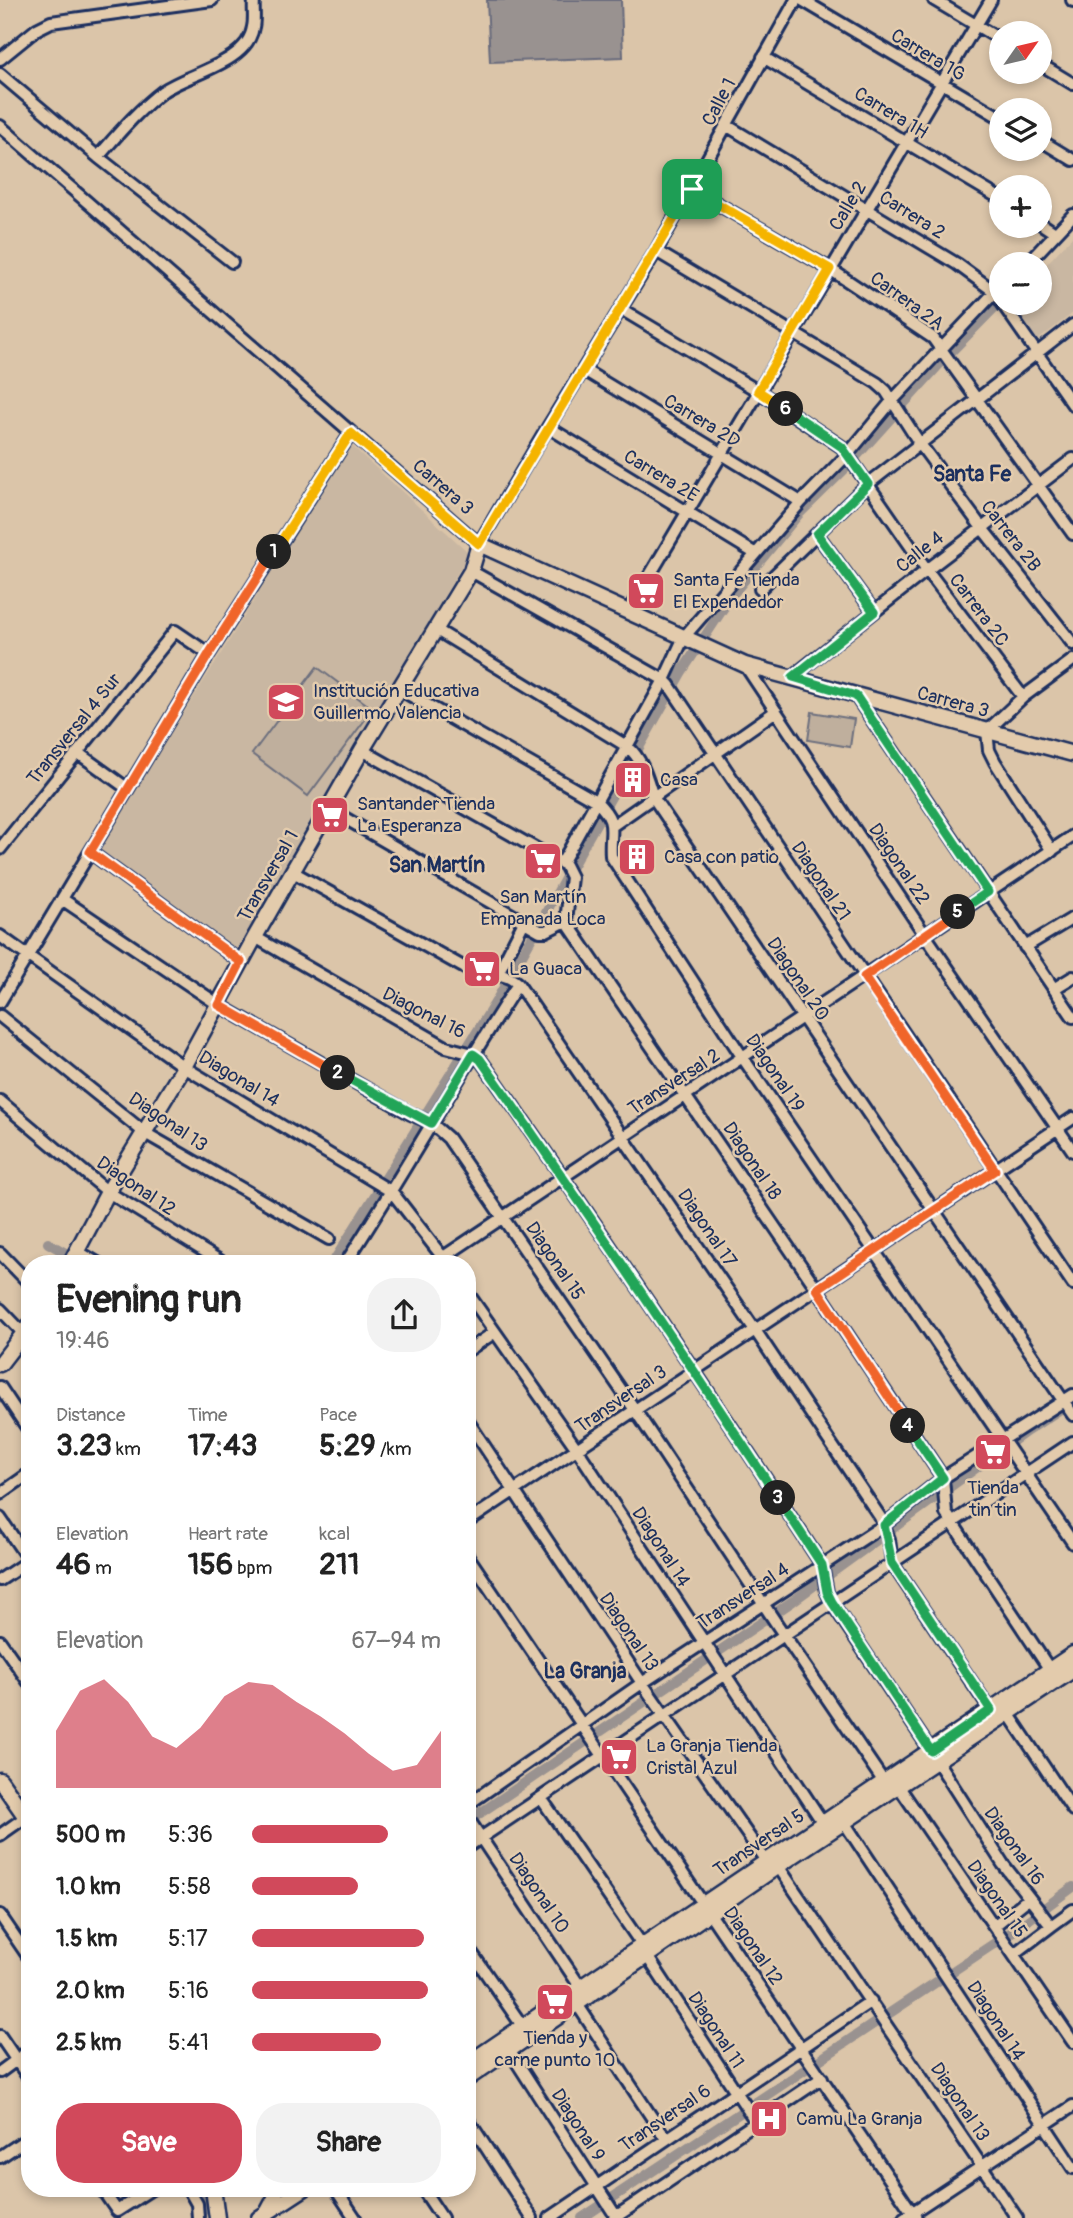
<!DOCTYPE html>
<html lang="en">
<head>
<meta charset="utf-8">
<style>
	:root { --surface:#fff; --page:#f2f2f2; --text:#222; --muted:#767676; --accent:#d1495b }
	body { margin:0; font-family:Pangolin,sans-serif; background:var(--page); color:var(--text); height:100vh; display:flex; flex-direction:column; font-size:26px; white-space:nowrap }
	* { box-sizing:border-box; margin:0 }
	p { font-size:23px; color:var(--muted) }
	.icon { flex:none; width:38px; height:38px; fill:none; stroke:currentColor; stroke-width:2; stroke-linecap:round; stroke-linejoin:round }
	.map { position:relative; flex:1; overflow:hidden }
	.details { position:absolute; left:21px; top:1255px; width:455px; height:942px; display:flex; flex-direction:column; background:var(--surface); border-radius:28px; box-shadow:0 4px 10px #0003 }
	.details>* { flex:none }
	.needle { width:46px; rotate:56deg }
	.controls { position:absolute; left:989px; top:21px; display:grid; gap:14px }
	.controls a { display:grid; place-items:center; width:63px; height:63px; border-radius:50%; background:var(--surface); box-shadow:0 4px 10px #0003; font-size:35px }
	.pin { position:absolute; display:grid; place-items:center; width:60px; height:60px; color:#fff; margin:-30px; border-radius:14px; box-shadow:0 4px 10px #0006 }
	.km { position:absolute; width:35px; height:35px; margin:-18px; border-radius:50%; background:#222; color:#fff; font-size:19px; line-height:35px; text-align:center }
	.round { display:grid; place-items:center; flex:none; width:74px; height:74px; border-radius:28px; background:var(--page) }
	.summary { display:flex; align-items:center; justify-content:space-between; height:119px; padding:0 35px }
	h1 { font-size:38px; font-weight:700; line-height:52px }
	.stats { display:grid; grid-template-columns:repeat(3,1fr); gap:10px; height:119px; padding:7px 35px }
	.stats div { display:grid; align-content:center }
	.stats b { font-size:30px; font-weight:700 }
	.stats small { font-size:19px; font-weight:400 }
	.stats p { font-size:19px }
	.chart { height:196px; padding:14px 35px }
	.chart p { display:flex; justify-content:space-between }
	.chart svg { width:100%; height:126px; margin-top:7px; fill:var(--accent); opacity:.7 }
	.primary-button { display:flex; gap:14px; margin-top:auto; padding:14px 35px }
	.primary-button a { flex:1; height:80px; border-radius:28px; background:var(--accent); color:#fff; font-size:28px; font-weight:700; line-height:80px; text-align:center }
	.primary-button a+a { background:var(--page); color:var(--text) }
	ul { padding:0 35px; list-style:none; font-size:23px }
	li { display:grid; grid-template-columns:112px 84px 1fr; align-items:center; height:52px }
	li i { height:18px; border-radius:9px; background:var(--accent) }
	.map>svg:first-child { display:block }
</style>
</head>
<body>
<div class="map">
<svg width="1073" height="2218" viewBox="0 0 1073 2218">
	<rect width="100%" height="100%" fill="#dbc5a9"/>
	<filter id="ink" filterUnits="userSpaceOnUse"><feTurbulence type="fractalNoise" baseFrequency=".0143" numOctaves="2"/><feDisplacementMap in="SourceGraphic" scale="14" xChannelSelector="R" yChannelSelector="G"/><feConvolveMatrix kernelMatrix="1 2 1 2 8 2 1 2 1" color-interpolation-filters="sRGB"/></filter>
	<g filter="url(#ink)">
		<path fill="#c9b7a2" d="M1073 236V313L1034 343 1006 306 1009 303H1040V271Z
			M351 445 469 553 236 955 97 852Z"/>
		<path fill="#bfaf9d" stroke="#6d6f7e" stroke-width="2" d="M317 667 373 709 308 796 252 754Z
			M812 712 854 719 850 747 808 740Z"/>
		<path fill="#999290" stroke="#676a7c" stroke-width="2" d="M487 0H621L623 57 490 62Z"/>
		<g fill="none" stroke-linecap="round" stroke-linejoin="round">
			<path stroke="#999290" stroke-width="10" d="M48 1243 85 1264
				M332 1264 495 1003 681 673 732 595 798 515 847 467 946 357 999 303
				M467 1822 793 1601 1027 1431 1071 1402
				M199 2188 202 2213
				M582 2218 1016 1929 1073 1887"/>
			<g stroke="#1b2f5e" stroke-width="16">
				<path id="street" d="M802 0 1001 118
					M934 0 1001 40
					M1072 0 1073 1
					M763 57 1001 199
					M0 59 37 29 51 22 212 0
					M1040 64 1073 84
					M0 74 98 157 232 262
					M726 125 957 264 995 292 1001 301
					M0 126 479 544 548 427 656 251 796 0
					M1040 140 1073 160
					M98 157C119 133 138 110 163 91 189 73 248 63 253 27 255 19 253 9 254 0
					M692 189 830 269 933 338 1073 534
					M1040 223 1055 233
					M656 251 877 383 886 391 920 444 982 528 1073 644
					M1027 264 1073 215
					M1002 303 1073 405
					M621 309 758 391 842 447 927 570 1023 697
					M584 370 801 502
					M548 427 756 554
					M817 534 874 612
					M471 571 664 680 669 685 1073 1284
					M760 589 868 484 1073 325
					M628 612 991 0
					M435 629 628 747C643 760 647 779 653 797L1073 1415
					M745 665 925 935 1073 1151
					M792 677 927 570 1073 459
					M401 690 596 801C619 824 609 828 611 856L743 1058 1073 1543
					M856 696 1073 1017
					M362 750 565 865 571 877 566 921 817 1289 943 1478 946 1513 1050 1670
					M78 753 128 789
					M329 809 540 931H546L566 921
					M612 826 776 711
					M0 849 175 631 209 654
					M1052 851 995 762 989 750 987 731 1023 697 1073 660
					M90 852 241 962
					M562 863 664 680 684 637 801 502 848 454 892 401 995 292
					M293 872 472 972C491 978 501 969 518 984L755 1330 880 1517 889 1539 892 1563 991 1711
					M62 899 219 1005 411 1114 431 1123 448 1138 635 1410 778 1626 888 1788
					M0 936 184 1067 392 1192 448 1264
					M255 937 446 1047 473 1054 480 1059C598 1225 711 1394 822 1565L827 1592 832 1603 931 1751
					M1025 947 1073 918
					M497 975 524 922
					M1055 988 1073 977
					M0 1002 209 654 351 433
					M0 1016 145 1133 329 1239
					M0 1101 108 1192 225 1264
					M77 1251 99 1264
					M0 1253 30 1284
					M345 1264C405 1172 458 1076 518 984
					M433 1264 1073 836
					M467 1292 577 1449 823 1823
					M0 1309 30 1340
					M467 1351 495 1332
					M0 1387 30 1432
					M467 1420 642 1683 766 1861
					M0 1494 30 1473
					M0 1518 30 1562
					M467 1522 1073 1118
					M467 1555 916 2218
					M0 1580 30 1560
					M0 1641 30 1684
					M1008 1713 1073 1810
					M937 1761 1003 1864 1051 1926 1073 1910
					M895 1781 1073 2042
					M541 1798 642 1945
					M467 1805 642 1683 884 1525 943 1478 1073 1395
					M467 1817 581 1988
					M844 1822 1073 2168
					M0 1835 30 1814
					M467 1847 1073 1442
					M778 1866 1017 2218
					M0 1915 30 1959
					M994 1926 1029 1898
					M467 1946 523 2027
					M1014 1954 1051 1926
					M647 1956 756 2122
					M577 2004 666 2139
					M0 2036 30 2080
					M509 2050 617 2218
					M0 2072 30 2050
					M467 2118 532 2218
					M0 2157 30 2137
					M101 2188 117 2211 153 2188
					M188 2188 197 2204 198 2218
					M335 2188 355 2218
					M422 2188 442 2218
					M550 2218 871 2001
					M614 2218 822 2078
					M904 2218 1073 2106"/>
			</g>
			<g stroke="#1b2f5e" stroke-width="19">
				<path id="secondary" d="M70 1264 108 1192 184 1067 255 937 362 750 471 571 479 544 745 665 1073 754
					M0 1364 30 1325
					M0 1780 30 1823
					M467 2064 1073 1654
					M467 2079 778 1866 1073 1670
					M213 2188 217 2218
					M268 2211 275 2198 276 2188
					M259 2218 305 2188"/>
			</g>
			<use href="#street" stroke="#e3cbac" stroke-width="10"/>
			<use href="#secondary" stroke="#e3cbac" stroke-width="14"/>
		</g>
	</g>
	<g fill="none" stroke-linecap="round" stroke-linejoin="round" filter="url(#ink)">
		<g stroke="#fff" stroke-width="14">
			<path id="split-1" d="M274 552 351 433 479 544 692 189"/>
		</g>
		<g stroke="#fff" stroke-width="14">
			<path id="split-2" d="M274 552 209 654 90 852 241 962 219 1005 338 1073"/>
		</g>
		<g stroke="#fff" stroke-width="14">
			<path id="split-3" d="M338 1073 431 1123 473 1054 480 1059C582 1203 681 1350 778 1498"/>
		</g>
		<g stroke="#fff" stroke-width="14">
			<path id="split-4" d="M778 1498 822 1565 827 1592 832 1602 931 1751 991 1710 892 1563 884 1525 943 1478 908 1426"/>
		</g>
		<g stroke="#fff" stroke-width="14">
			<path id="split-5" d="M908 1426 817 1289 995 1170 864 977 958 912"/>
		</g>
		<g stroke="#fff" stroke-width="14">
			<path id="split-6" d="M786 409 842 447 868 484 817 534 874 612 793 677 856 696 988 892 958 912"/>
		</g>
		<g stroke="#fff" stroke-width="14">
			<path id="split-7" d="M692 189 830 269 758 391 786 409"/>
		</g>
		<use href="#split-1" stroke="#f5b400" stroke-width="9"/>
		<use href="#split-2" stroke="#f0652b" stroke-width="9"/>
		<use href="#split-3" stroke="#22a559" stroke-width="9"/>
		<use href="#split-4" stroke="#22a559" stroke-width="9"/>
		<use href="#split-5" stroke="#f0652b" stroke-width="9"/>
		<use href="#split-6" stroke="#22a559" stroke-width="9"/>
		<use href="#split-7" stroke="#f5b400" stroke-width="9"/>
	</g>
	<defs>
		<g id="supermarket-square" transform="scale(2.0125)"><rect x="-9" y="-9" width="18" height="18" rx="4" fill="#d1495b" stroke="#e3cbac"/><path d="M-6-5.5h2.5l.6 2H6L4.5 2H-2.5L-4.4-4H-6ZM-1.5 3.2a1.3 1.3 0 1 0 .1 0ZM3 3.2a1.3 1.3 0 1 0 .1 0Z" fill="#fff"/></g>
		<g id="school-square" transform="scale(2.0125)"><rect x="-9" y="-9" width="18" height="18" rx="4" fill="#d1495b" stroke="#e3cbac"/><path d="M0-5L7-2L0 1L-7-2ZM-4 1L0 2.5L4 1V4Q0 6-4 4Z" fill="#fff"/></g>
		<g id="building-square" transform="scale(2.0125)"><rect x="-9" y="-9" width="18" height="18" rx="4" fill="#d1495b" stroke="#e3cbac"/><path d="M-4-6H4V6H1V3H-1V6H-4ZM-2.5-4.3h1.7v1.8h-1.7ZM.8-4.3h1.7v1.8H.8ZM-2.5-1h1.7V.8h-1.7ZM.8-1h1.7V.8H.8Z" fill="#fff"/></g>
		<g id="hospital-square" transform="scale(2.0125)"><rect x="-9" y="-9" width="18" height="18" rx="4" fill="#d1495b" stroke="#e3cbac"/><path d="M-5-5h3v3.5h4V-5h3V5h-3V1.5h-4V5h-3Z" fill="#fff"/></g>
	</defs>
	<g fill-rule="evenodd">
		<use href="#supermarket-square" x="646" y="591"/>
		<use href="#school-square" x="286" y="702"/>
		<use href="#building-square" x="633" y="780"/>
		<use href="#supermarket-square" x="330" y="815"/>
		<use href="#building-square" x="637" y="857"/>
		<use href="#supermarket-square" x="543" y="861"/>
		<use href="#supermarket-square" x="482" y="969"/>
		<use href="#supermarket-square" x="993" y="1452"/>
		<use href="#supermarket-square" x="619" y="1757"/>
		<use href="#supermarket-square" x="555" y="2002"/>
		<use href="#hospital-square" x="769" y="2119"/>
	</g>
	<g text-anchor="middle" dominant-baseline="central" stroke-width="5" stroke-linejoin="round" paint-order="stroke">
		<g font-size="19" fill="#1b2f5e" stroke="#e3cbac">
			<text transform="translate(928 55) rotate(31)">Carrera 1G</text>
			<text transform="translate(719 102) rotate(-62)">Calle 1</text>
			<text transform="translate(891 113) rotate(31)">Carrera 1H</text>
			<text transform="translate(848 206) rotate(-59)">Calle 2</text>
			<text transform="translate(912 215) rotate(32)">Carrera 2</text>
			<text transform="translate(907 301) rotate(36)">Carrera 2A</text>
			<text transform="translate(702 421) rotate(31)">Carrera 2D</text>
			<text transform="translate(661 476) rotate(31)">Carrera 2E</text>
			<text transform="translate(443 487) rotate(41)">Carrera 3</text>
			<text transform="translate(1011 536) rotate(52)">Carrera 2B</text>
			<text transform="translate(920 552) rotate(-38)">Calle 4</text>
			<text transform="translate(979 610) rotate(53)">Carrera 2C</text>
			<text transform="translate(953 702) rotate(15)">Carrera 3</text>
			<text transform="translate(74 729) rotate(-51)">Transversal 4 Sur</text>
			<text transform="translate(899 864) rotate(56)">Diagonal 22</text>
			<text transform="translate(268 876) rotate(-60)">Transversal 1</text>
			<text transform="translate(821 881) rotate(56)">Diagonal 21</text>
			<text transform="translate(798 979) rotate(56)">Diagonal 20</text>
			<text transform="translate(424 1013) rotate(27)">Diagonal 16</text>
			<text transform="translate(775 1073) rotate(56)">Diagonal 19</text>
			<text transform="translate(239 1079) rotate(31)">Diagonal 14</text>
			<text transform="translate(674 1082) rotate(-33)">Transversal 2</text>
			<text transform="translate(168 1122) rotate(34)">Diagonal 13</text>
			<text transform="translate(752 1161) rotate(56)">Diagonal 18</text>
			<text transform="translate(136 1186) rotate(34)">Diagonal 12</text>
			<text transform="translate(707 1228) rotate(56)">Diagonal 17</text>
			<text transform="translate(555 1261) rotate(56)">Diagonal 15</text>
			<text transform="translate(621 1399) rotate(-34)">Transversal 3</text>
			<text transform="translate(661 1547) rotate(57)">Diagonal 14</text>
			<text transform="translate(743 1596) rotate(-33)">Transversal 4</text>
			<text transform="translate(629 1632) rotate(56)">Diagonal 13</text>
			<text transform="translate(759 1843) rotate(-34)">Transversal 5</text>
			<text transform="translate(1014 1846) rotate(55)">Diagonal 16</text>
			<text transform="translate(539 1893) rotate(56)">Diagonal 10</text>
			<text transform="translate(997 1899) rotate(55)">Diagonal 15</text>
			<text transform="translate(753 1946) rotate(56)">Diagonal 12</text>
			<text transform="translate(996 2021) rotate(57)">Diagonal 14</text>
			<text transform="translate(716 2030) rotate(57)">Diagonal 11</text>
			<text transform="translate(960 2102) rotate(56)">Diagonal 13</text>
			<text transform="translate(665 2118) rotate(-34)">Transversal 6</text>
			<text transform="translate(578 2125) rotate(57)">Diagonal 9</text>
		</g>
		<g font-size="19" fill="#1b2f5e" stroke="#e3cbac" text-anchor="start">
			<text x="673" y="580">Santa Fe Tienda<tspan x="673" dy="22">El Expendedor</tspan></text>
			<text x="313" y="691">Institución Educativa<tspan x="313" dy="22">Guillermo Valencia</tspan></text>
			<text x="660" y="780">Casa</text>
			<text x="357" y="804">Santander Tienda<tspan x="357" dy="22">La Esperanza</tspan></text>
			<text x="664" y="857">Casa con patio</text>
			<text x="543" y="897" text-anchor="middle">San Martín<tspan x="543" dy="22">Empanada Loca</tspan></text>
			<text x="509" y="969">La Guaca</text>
			<text x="993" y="1488" text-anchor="middle">Tienda<tspan x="993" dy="22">tin tin</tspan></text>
			<text x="646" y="1746">La Granja Tienda<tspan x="646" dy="22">Cristal Azul</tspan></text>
			<text x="555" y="2038" text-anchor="middle">Tienda y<tspan x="555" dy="22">carne punto 10</tspan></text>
			<text x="796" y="2119">Camu La Granja</text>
		</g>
		<g font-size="21" font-weight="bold" fill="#1b2f5e" stroke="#e3cbac">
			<text x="972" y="474">Santa Fe</text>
			<text x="437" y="865">San Martín</text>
			<text x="585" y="1671">La Granja</text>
		</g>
	</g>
</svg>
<div class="controls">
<a><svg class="needle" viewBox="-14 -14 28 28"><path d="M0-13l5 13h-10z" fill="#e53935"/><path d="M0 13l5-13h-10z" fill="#767676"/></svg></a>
<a><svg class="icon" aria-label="layers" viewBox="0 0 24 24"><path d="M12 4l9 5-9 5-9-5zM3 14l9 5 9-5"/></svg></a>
<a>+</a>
<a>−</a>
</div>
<div class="pin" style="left:692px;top:189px;background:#1e9e55"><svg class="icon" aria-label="arrive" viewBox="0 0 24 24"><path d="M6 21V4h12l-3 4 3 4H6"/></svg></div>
<b class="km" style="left:274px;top:552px">1</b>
<b class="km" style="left:338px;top:1073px">2</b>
<b class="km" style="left:778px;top:1498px">3</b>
<b class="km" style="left:908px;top:1426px">4</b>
<b class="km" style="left:958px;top:912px">5</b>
<b class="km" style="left:786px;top:409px">6</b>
<section class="details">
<div class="summary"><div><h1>Evening run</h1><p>19:46</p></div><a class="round"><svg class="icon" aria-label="share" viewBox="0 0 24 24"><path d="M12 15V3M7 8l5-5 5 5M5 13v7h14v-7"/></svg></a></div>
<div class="stats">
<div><p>Distance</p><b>3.23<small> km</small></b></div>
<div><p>Time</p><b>17:43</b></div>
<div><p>Pace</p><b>5:29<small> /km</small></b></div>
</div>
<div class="stats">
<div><p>Elevation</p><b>46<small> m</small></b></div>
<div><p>Heart rate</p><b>156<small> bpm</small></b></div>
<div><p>kcal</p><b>211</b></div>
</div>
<div class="chart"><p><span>Elevation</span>67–94 m</p>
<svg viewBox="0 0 160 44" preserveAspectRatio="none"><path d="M0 44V24L10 10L20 6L30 14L40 26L50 30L60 23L70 12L80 7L90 8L100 14L110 19L120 25L130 32L140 38L150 36L160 24V44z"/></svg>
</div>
<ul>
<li><b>500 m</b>5:36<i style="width:72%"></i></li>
<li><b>1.0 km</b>5:58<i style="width:56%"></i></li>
<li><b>1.5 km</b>5:17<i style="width:91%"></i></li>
<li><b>2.0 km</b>5:16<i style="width:93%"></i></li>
<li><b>2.5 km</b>5:41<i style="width:68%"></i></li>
</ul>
<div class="primary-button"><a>Save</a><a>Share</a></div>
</section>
</div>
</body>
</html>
